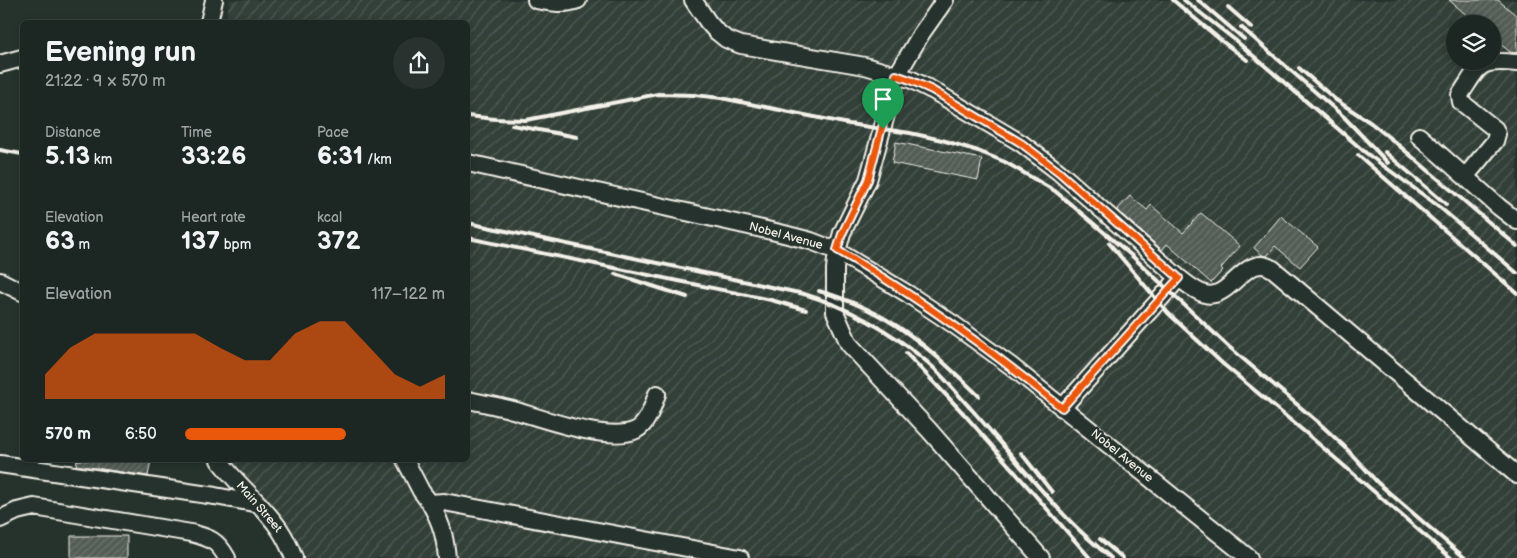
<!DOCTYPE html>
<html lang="en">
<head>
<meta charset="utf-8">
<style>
	:root { --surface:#1c2622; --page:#29322f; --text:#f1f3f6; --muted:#a0a5a5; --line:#3a4340; --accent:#ea580c }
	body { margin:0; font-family:"Balsamiq Sans",sans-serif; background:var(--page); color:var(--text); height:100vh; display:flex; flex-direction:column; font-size:19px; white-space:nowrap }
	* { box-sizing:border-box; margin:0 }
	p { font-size:16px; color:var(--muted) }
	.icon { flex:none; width:28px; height:28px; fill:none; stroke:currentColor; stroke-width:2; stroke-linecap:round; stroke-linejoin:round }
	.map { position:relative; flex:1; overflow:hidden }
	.details { position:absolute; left:20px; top:20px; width:450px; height:442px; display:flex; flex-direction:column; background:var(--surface); border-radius:8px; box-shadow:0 2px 8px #0003,0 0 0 1px var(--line) }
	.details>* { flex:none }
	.tools { position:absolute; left:1446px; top:15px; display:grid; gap:10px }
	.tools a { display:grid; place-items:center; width:55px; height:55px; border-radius:50%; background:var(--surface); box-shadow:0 2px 8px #0003,0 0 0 1px var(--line); font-size:25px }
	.pin { position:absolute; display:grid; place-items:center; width:42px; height:42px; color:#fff; margin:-51px -21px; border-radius:50% 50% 50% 0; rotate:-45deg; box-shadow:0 0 5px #0007 }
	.pin .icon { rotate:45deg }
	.round { display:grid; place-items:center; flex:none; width:52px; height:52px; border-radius:26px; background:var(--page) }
	.headline { display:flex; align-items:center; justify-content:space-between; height:85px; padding:0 25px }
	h1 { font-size:28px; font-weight:700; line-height:38px }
	.metrics { display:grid; grid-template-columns:repeat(3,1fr); gap:8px; height:85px; padding:5px 25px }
	.metrics div { display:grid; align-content:center }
	.metrics b { font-size:25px; font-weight:700 }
	.metrics small { font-size:14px; font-weight:400 }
	.metrics p { font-size:14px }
	.chart { height:140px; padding:10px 25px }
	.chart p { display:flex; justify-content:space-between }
	.chart svg { width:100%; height:90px; margin-top:5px; fill:var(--accent); opacity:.7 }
	ul { padding:0 25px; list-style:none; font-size:16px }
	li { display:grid; grid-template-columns:80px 60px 1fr; align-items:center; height:38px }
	li i { height:12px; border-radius:6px; background:var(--accent) }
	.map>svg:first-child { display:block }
</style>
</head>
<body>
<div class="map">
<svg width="1517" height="558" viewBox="0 0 1517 558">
	<defs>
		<pattern id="industrial-furrows" width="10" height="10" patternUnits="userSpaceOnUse" patternTransform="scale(1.25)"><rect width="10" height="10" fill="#333f39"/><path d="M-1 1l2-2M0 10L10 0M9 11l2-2" fill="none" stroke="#515b56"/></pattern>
		<pattern id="building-hatch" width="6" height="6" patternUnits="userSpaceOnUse" patternTransform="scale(1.25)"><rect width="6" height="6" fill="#525c55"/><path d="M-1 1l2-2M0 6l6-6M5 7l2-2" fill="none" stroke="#6c746d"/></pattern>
	</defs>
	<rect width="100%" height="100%" fill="#26332d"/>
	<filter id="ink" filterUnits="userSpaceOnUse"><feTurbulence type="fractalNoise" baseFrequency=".02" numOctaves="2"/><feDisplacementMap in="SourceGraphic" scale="10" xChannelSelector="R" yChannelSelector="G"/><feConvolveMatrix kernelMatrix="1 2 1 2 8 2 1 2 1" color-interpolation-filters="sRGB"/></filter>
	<g filter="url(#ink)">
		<path fill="url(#industrial-furrows)" fill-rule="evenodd" d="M230 0H1517V558H300L290 528 231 460H468V22H225ZM1455 24H1492V61H1455Z"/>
		<path fill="url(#building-hatch)" stroke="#f4f1e8" d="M1449 0H1498L1517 16V53L1510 52 1492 37V24H1477Z
			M896 142 982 159 978 180 892 163Z
			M1130 196 1147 210 1151 205 1183 233 1201 213 1240 246 1221 268 1223 270 1211 283 1167 244 1162 250 1117 210Z
			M1281 216 1318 247 1300 267 1275 246 1267 256 1262 255 1254 248Z
			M77 460H151L148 476 76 465Z
			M71 536H127V558H71Z"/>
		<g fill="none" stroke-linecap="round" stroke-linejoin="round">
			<g stroke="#f4f1e8" stroke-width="20">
				<path id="minor" d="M536 0C551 3 564 5 578 0
					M693 0 708 22 716 31 726 39 741 45 865 66 910 79 932 90 1021 143 1059 172 1179 278C1187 284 1196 292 1205 294 1227 300 1241 264 1262 265 1265 265 1269 267 1273 269L1517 475
					M945 0 921 34 897 75 868 180 842 233 837 251 835 269V312L849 344 929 430 1041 558
					M209 22 214 0
					M0 64 22 58
					M1419 136 1499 207 1517 221
					M468 163 780 233 811 241 837 251 908 294 953 324 1011 366 1249 558
					M1465 177 1495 141 1497 134 1495 129 1461 102 1460 95C1480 65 1478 59 1517 63
					M0 281 22 292
					M468 400C483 403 498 406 513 410 541 418 609 443 636 430 648 424 653 405 657 394
					M1062 408 1179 278
					M219 460C237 485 263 504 280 530 286 539 290 548 294 558
					M405 460 421 491 430 503 444 502 740 558
					M0 464 215 496 259 504
					M430 503C441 522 445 536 447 558
					M0 519 17 511 34 507 191 533C210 538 217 540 227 558"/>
			</g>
			<use href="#minor" stroke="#26332d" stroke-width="16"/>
			<path stroke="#f4f1e8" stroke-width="4" d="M1173 0 1223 42 1247 60
				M1184 0 1235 40 1366 153 1437 205 1517 273
				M1198 0 1244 39
				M1228 7 1252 28
				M1241 27 1344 117 1388 163
				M1299 68 1336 100 1371 123 1396 143 1517 246
				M468 116 495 119 526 120 658 94 694 95 721 98 849 124 910 133 942 140 978 151 1005 162 1055 191 1132 256 1228 346 1319 423 1345 447 1378 483 1465 558
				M512 125 577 137
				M0 150 22 154
				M1385 152 1446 204
				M1358 155 1517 293
				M468 223 804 294C847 307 891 331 926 361 944 376 957 394 973 411 1007 449 1038 489 1074 525 1086 537 1098 547 1111 558
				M468 238 771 300 806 310
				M1109 243 1168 313 1223 364 1306 433 1451 558
				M615 274 687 297
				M819 291C890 311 927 346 979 396
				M906 353 964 414 1090 558
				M1021 453 1052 492
				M1100 539 1123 558"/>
		</g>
	</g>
	<g fill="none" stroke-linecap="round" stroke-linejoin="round" filter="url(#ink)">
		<g stroke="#fff" stroke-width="10">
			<path id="route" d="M896 75 910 80 932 90 1021 143 1059 172 1179 278 1062 408C991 350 917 296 837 250L842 234 868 180Z"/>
		</g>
		<use href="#route" stroke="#ea580c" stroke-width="6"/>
	</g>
	<g text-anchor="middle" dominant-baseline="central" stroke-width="4.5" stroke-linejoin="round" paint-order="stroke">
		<g font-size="12" fill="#f4f1e8" stroke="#26332d">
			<text transform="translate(786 236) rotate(15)">Nobel Avenue</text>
			<text transform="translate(1122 456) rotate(39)">Nobel Avenue</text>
			<text transform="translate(259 507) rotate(49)">Main Street</text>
		</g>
	</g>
</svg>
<div class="tools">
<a><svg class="icon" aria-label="layers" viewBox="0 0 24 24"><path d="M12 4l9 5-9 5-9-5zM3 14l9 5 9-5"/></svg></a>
</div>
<div class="pin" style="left:883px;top:129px;background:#1e9e55"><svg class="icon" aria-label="arrive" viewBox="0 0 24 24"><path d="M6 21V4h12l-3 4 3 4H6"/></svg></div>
<section class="details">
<div class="headline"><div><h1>Evening run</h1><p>21:22 · 9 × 570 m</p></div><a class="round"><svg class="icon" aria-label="share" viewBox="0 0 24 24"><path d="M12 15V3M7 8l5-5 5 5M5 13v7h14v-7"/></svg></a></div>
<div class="metrics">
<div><p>Distance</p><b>5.13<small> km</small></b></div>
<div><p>Time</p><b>33:26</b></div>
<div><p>Pace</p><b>6:31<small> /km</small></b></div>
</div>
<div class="metrics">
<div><p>Elevation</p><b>63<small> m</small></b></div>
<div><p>Heart rate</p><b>137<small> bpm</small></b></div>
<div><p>kcal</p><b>372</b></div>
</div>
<div class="chart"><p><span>Elevation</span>117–122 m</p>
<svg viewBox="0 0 160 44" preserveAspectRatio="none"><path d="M0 44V32L10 19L20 12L30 12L40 12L50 12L60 12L70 19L80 25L90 25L100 12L110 6L120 6L130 19L140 32L150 38L160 32V44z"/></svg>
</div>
<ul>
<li><b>570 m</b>6:50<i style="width:62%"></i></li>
</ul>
</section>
</div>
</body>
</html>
